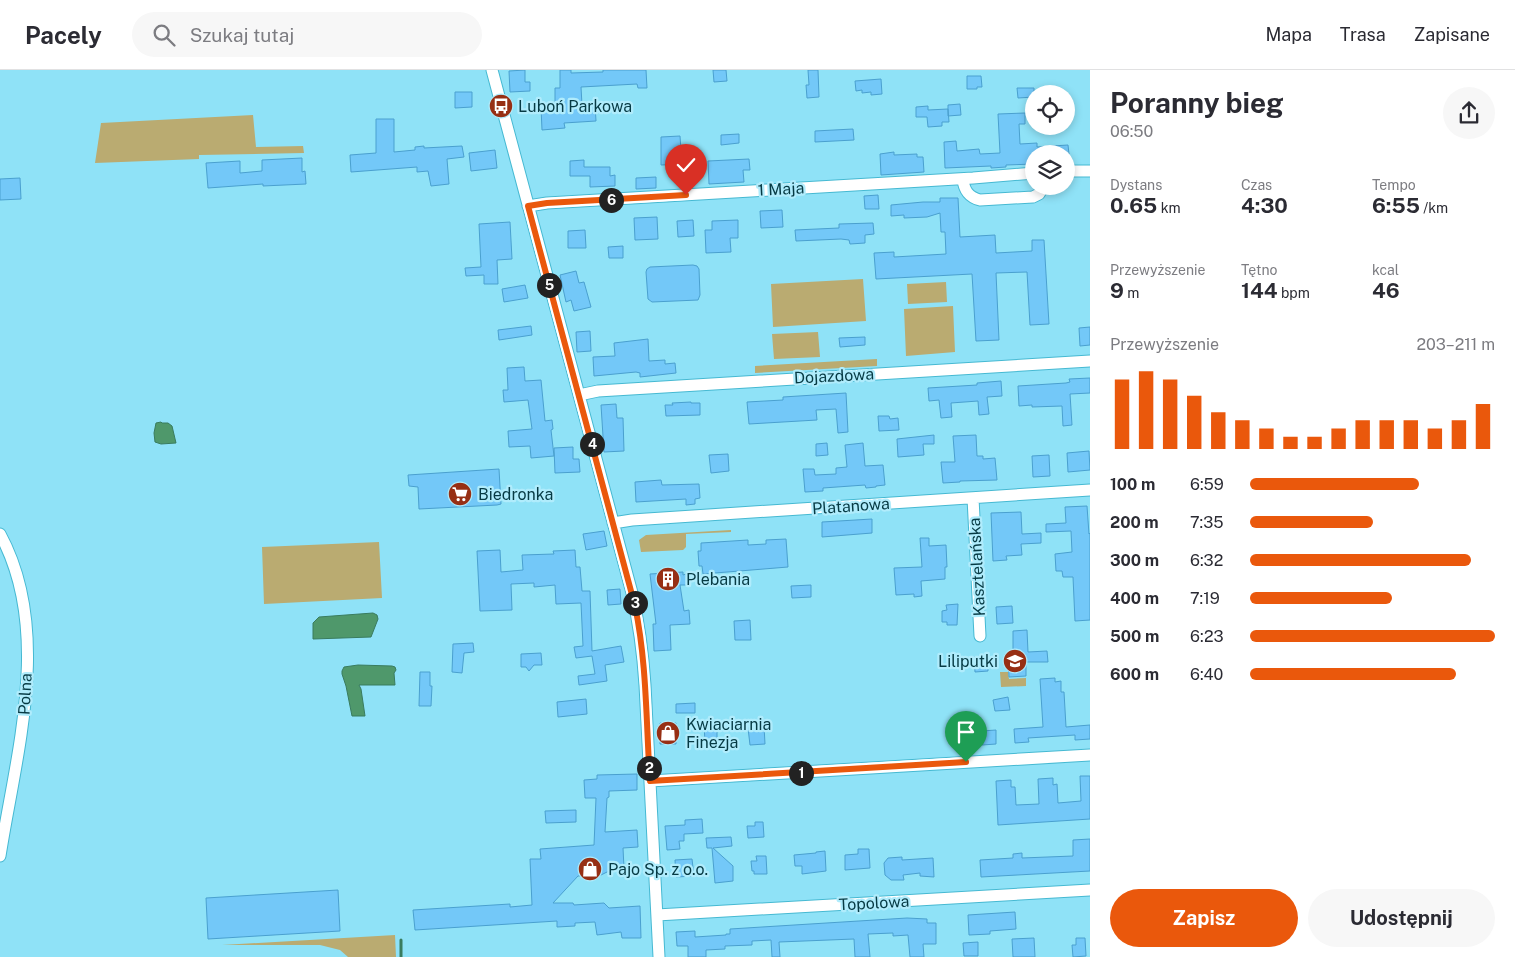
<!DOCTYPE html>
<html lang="pl">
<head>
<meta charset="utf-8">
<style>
	:root { --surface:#fff; --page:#f7f7f7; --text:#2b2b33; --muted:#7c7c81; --line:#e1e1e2; --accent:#ea580c }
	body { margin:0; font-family:"Public Sans",sans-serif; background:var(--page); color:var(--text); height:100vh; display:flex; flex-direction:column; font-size:19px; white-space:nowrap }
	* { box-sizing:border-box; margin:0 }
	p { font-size:16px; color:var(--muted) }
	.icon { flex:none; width:28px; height:28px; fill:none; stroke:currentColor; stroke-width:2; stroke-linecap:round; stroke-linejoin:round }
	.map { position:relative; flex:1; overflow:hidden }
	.side { display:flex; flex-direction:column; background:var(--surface); width:425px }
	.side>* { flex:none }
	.buttons { position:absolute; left:1025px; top:15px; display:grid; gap:10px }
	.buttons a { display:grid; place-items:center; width:50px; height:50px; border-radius:50%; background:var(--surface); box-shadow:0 2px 8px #0003; font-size:25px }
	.pin { position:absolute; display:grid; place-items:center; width:42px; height:42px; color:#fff; margin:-51px -21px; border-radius:50% 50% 50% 0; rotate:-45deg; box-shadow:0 0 5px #0007 }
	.pin .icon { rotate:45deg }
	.km { position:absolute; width:25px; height:25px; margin:-12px; border-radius:50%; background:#222; color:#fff; font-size:14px; line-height:25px; text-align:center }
	.round { display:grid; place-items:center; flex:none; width:52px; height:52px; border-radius:26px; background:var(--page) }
	.summary { display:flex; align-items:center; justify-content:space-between; height:85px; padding:0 20px }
	h1 { font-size:28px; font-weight:700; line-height:38px }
	.stats { display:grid; grid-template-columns:repeat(3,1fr); gap:8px; height:85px; padding:5px 20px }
	.stats div { display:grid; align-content:center }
	.stats b { font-size:21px; font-weight:700 }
	.stats small { font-size:14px; font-weight:400 }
	.stats p { font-size:14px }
	.chart { height:140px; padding:10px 20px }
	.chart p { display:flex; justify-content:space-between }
	.chart svg { width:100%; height:90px; margin-top:5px; stroke:var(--accent); stroke-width:6 }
	.primary-button { display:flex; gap:10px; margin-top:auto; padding:10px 20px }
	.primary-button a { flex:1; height:58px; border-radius:30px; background:var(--accent); color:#fff; font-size:20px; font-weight:700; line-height:58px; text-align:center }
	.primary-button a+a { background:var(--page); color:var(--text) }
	ul { padding:0 20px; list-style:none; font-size:16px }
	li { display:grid; grid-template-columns:80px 60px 1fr; align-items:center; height:38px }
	li i { height:12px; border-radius:6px; background:var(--accent) }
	header { display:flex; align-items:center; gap:30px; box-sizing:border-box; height:70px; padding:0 25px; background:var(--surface); border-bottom:1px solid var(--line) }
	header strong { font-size:24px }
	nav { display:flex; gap:28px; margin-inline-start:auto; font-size:18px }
	.search { width:350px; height:45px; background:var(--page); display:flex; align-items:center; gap:12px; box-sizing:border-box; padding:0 18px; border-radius:28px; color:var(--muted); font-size:19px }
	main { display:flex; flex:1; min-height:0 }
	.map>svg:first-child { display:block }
</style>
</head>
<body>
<header>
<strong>Pacely</strong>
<div class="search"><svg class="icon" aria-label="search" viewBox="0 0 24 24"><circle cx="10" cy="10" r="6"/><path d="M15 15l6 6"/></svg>Szukaj tutaj</div>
<nav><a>Mapa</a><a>Trasa</a><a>Zapisane</a></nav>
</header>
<main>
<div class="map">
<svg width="1090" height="887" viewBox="0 0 1090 887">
	<rect width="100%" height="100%" fill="#8fe2f7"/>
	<path fill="#baab71" d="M253 45 256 77 303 76 304 83 199 85V89L95 93 101 53Z
		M863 209 866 251 773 257 771 214Z
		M946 212 947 232 908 234 907 214Z
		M953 236 955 282 906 286 904 239Z
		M818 262 820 287 774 289 772 264Z
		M877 289V296L755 303V296Z
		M731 460V462L686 464V477L683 480 641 482 639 470 646 465Z
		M379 472 382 528 264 534 262 477Z
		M1000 602H1008L1009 609 1026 608V616L1001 617Z
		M395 865 396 887H348L340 880 320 875H222Z"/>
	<path fill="#4f986b" stroke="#397c5f" d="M161 352 162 353H168L172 356 176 373 161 374 155 372 154 363 156 353Z
		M373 543 377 545 378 549 371 567 313 569V553L319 547Z
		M358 595 392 596 395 597 396 600 394 603 395 615H359L361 619 365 646H352L346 616 342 604V601L344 597Z"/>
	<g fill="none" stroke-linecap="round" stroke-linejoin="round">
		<path stroke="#397c5f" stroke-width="3" d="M401 887V870"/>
	</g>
	<path fill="#73c8f8" stroke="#4aa0cf" d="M525 0V12H530V21L510 22 509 1Z
		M560 0H571V3L603 2V0H646L647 18H638L637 14 581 17 582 35H595L596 51 564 53 565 58 542 60 541 37 555 36V18H560Z
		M713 0H726L727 11 714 12Z
		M808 0H818L819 27 807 28 806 15H809Z
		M967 6H981L982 17H977V19H967Z
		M881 9 882 24 871 25V22L862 23V20L856 21 855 11Z
		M1017 18H1034V27L1018 28Z
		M455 22H472V37L455 38Z
		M960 34 961 45 948 46V35Z
		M928 36V40L948 39 949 52H942V56L928 57 927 47H916V37Z
		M1025 43V54H1019L1020 74 1037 73V77L1068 75 1069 84H1034V94L1006 95V97L991 98V96L945 98 944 72 956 71 957 81 979 79 980 84 1000 83 998 44Z
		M376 49H394V82L415 80V77L424 76V78L462 76 464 87 447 89 449 114 431 116 428 101 417 102V97L351 102 350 85 376 83Z
		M853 59 854 70 815 72V61Z
		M739 64V73L721 75V65Z
		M680 66 682 94 661 95V67Z
		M495 80 497 98 471 101 469 83Z
		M894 82V85L917 84V87H923L924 102 881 105 880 84Z
		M302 88V102L305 101 306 114 263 116V114L208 118 206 93 240 91V103L262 101V90Z
		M749 89 750 100H743L744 112 709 114 708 91Z
		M584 90V97H610V106L615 105V116L590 117V106H570V91Z
		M656 107V118L636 119V108Z
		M20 108 21 129 0 130V109Z
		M878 125 879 139H865L864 126Z
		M940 128H958L960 167 995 165 996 183 1032 181V170H1044L1049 254 1030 255 1027 202 996 203 999 270 976 271 972 204 876 209 874 183 894 182V187L946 184 945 162H941L940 143 927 147 904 148V145L891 146V135L923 132H940Z
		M782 140 783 157 761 158 760 141Z
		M657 147 658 169 635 170 634 148Z
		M693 150 694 166 678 167 677 151Z
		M738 150V168H730L731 182 706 183 705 160H712V151Z
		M510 152 512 189 497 190 498 214H484V205L466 206 465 198 481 197 479 154Z
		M873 153 874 164 865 165V173L850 174 849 170 841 169 796 171 795 160 839 158V154Z
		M585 160 586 178H568V161Z
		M623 176V188H609L608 177Z
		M693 195 697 196 699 199 700 225 698 230 652 232 648 229 646 202 647 199 650 197Z
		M576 201 579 213 584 212 591 237 574 241 571 230 566 232 560 205Z
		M525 215 528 228 504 232 502 219Z
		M531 256 532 265 499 270 498 260Z
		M1090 257V275L1080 276 1079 258Z
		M590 261 591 281 577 282 576 262Z
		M865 267V275L840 277 839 268Z
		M648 269 649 291 665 290V294L675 293 676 303 640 307V303L636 302 594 306 593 287 615 286 614 273Z
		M524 297 525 311 541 310 545 351 552 350 553 359 551 360 554 386 531 388 530 376 509 377 508 361 532 359 528 330 504 332 503 320H508L507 298Z
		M1090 308V323L1070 324 1072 355 1063 356 1062 336 1032 337V335L1019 336 1018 316 1066 313 1070 312 1069 309Z
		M1001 311 1002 326 987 327 989 344 979 345 978 331 951 333 952 347 941 348 939 330 929 331 928 318 977 315V313Z
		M846 323 848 362 838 363 836 339 816 340 817 350 749 354 747 332 783 330V327Z
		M691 332V333H700V345L666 346 665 335H673L672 333Z
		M616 334 617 348H623L624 381 604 382 601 335Z
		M878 346H889L890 349 898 348 899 360 879 361Z
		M934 365V374H923L924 385 898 387 897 369Z
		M976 365 977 386H983V389L995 388 997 410 960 411V412L943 413 941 392H955L953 366Z
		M827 373 828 385 816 386V374Z
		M863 373 865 396 883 395 885 415 876 416V417L866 418 865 415 823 418V421L805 422 803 399H814L815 405 836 404V398L847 397 845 375Z
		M573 377V389H579L580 402 555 403 554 378Z
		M1089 381 1090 400 1068 402 1067 383Z
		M728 384 729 401 711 403 709 385Z
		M1049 385 1050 406 1033 407 1032 386Z
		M499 399 501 434 497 435 419 439 418 417 409 416 408 405Z
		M661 410 662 415 699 414 700 428 695 429V434L686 435V429L636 432 635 412Z
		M1087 436 1089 464 1090 463V550L1075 551 1073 507H1063L1062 501H1056L1055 484 1072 482 1071 461 1046 462V454L1066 453 1065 437Z
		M1021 442 1022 464 1041 463V473L1021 474 1022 485 1006 486 1007 490 993 491 991 443Z
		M872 449V463L822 467V452Z
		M604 461 607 476 586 480 583 464Z
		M920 468H929V476L946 475 947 497H945V509L921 511 922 526 914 527V524L896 525 894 498 922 497Z
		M786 469 788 497 703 504 702 496H699L698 481H701V473L748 470V475L766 474V470Z
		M500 480 501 502 523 500 522 485 554 484 553 481 575 480 576 497H580L582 521H590L592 581 621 576 624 592 605 595 607 611 579 615 578 606 595 604 592 586 576 588 574 577 583 576 581 533 556 534 555 515 534 517V513L511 514 512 540 480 541 477 481Z
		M683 502V505L686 504 687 515H680L684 541 689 540 690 554 670 555 671 580 654 581 653 554H656L650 504Z
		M811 515V527L792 528 791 516Z
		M620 519 621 534 608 535 607 520Z
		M958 534 957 555H947V552H942V541L947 540 946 535Z
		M1012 536 1013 553 997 554 996 537Z
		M750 550 751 570H735L734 551Z
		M1027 560 1028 582 1047 581 1048 592H1026V606L1009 607 1008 586H1013V561Z
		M473 573 474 582 464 583 462 603 452 602 453 574Z
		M541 583 542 595H534L529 601 526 597H521V584Z
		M987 586 988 601 975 602 974 587Z
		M420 602H430V616H432L431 636H419Z
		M1055 608V612L1061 611V622H1064L1066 657 1090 655V669L1075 670V665L1028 668 1029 672 1015 673 1014 659 1043 657 1040 609Z
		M1008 627 1010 640 995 641 993 630Z
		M586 629 587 644 558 647 557 632Z
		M695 633V643H676V634Z
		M660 653H676V674H660Z
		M704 653H717V672L705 673Z
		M764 656 765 674 750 675 748 658Z
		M996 660V674L982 675V661Z
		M637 704V720L609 721V727L607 728 605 762 637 760 638 777 623 778 624 798H611L609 801 601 805 578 806 553 833H573L574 835 604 833 609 838 640 836 641 868H622L621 862 597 865 595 852 575 853V856L557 857V851L415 860 413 840 510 834V837L532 835 530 789H541L540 779 594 775 596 728H585L584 710 597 709V705Z
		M1080 706H1090V749L998 755 996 711 1011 710V717H1015L1016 735 1039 734 1038 709 1053 708V715L1057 714 1058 733 1081 731Z
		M576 740V752L546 753 545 741Z
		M702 749 703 763 684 764V771H679L680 779 667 780 665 756 685 755V750Z
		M755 752H763L764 767 748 768 747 756H755Z
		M731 767 732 776 713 778 733 796V811L715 813 712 778H707L706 768Z
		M1090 769V801L981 807 980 790 1013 788V784L1022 783V788L1073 786V770Z
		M858 779H869L870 798 845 800V785L858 784Z
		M825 781 826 801 802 804V796H795L794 785 816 783V782Z
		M756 786H766L767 804H754V801H752L751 791H757Z
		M902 787V790L933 788 934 807 920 806V803L903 805 904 810H891L885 805 884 793 888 788Z
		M692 789 694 806 676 807 675 790Z
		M338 820 340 861 208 869 206 828Z
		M1015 842 1016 859 990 861V864L969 865 968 845Z
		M907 848 927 849V853H936V874H923L924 887H910L908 865 893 866V863L868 864 870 887H855L854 869 779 872 780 887H772L771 870 752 871V875L725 876V879L706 880V887H688V876H677L676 862 695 861V867L726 865V864H730V859Z
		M1034 868 1035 887H1013L1012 869Z
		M1076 868H1085L1086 886 1073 887 1072 875H1076Z
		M978 872V886H964L963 873Z"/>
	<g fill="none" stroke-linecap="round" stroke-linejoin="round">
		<g stroke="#46b9d2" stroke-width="13">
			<path id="minor" d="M492 0 632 523C639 553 643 584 645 615L659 887
				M1066 101H1090
				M963 109C964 120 968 127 980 130L1033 127 1039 124 1044 116
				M528 136 547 133 973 108 1034 103
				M579 325 598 321 1090 291
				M973 428 980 566
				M613 453 632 450 1090 420
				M0 464C53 561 16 684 0 786
				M650 711 1090 685
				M657 845 1090 820"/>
		</g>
		<use href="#minor" stroke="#fff" stroke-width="11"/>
	</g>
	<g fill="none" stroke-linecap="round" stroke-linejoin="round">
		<g stroke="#fff" stroke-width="10">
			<path id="route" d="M686 125 547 133 528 136 635 536C647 593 646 653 650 711L966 692"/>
		</g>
		<use href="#route" stroke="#ea580c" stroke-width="6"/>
	</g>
	<defs>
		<g id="bus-disc" transform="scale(1.25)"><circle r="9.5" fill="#972f14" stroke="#b0ecfc"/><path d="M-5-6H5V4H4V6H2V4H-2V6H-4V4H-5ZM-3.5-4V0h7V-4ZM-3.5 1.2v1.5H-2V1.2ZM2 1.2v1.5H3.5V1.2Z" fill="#fff"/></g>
		<g id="supermarket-disc" transform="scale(1.25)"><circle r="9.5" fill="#972f14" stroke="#b0ecfc"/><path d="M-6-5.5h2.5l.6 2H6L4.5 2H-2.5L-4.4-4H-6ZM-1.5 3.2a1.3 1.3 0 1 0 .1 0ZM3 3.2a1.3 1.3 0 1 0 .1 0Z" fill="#fff"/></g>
		<g id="building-disc" transform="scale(1.25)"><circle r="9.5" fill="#972f14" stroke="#b0ecfc"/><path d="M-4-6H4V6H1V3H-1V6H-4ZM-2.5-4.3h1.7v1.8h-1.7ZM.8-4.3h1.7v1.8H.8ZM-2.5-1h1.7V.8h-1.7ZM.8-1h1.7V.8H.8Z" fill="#fff"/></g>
		<g id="school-disc" transform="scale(1.25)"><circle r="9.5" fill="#972f14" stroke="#b0ecfc"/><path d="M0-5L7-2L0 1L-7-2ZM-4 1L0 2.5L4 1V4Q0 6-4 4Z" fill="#fff"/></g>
		<g id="shop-disc" transform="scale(1.25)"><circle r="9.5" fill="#972f14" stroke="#b0ecfc"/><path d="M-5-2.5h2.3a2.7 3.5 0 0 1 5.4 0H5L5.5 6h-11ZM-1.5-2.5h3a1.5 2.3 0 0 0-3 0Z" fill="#fff"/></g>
	</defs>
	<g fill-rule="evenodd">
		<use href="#bus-disc" x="501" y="36"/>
		<use href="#supermarket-disc" x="460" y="424"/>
		<use href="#building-disc" x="668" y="509"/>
		<use href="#school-disc" x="1015" y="591"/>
		<use href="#shop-disc" x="668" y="663"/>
		<use href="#shop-disc" x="590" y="799"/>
	</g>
	<g text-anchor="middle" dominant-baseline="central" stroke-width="4.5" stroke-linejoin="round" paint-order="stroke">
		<g font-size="16" fill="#063a44" stroke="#b0ecfc" text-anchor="start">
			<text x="518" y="36">Luboń Parkowa</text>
			<text x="478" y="424">Biedronka</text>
			<text x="686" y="509">Plebania</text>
			<text x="998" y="591" text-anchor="end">Liliputki</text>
			<text x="686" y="654">Kwiaciarnia<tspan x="686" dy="18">Finezja</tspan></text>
			<text x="608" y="799">Pajo Sp. z o.o.</text>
		</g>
		<g font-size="16" fill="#063a44" stroke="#b0ecfc">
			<text transform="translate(781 119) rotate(-3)">1 Maja</text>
			<text transform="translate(834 306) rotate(-3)">Dojazdowa</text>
			<text transform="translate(851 436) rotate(-4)">Platanowa</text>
			<text transform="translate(977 497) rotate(-93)">Kasztelańska</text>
			<text transform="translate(25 624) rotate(-87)">Polna</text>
			<text transform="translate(874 833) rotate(-3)">Topolowa</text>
		</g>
	</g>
</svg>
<div class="buttons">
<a><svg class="icon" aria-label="locate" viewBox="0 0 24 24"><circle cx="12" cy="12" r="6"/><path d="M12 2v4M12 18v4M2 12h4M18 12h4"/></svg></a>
<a><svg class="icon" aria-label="layers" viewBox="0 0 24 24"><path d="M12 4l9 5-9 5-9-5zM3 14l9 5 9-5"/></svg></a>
</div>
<div class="pin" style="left:966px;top:692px;background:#1e9e55"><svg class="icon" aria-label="arrive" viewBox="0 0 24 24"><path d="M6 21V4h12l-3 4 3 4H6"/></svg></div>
<div class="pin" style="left:686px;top:125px;background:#d93025"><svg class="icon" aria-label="check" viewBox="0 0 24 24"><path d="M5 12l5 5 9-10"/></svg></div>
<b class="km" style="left:801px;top:703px">1</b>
<b class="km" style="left:649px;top:698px">2</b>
<b class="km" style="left:635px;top:533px">3</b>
<b class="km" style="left:592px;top:374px">4</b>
<b class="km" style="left:549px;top:215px">5</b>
<b class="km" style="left:611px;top:130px">6</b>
</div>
<section class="side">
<div class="summary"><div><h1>Poranny bieg</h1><p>06:50</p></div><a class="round"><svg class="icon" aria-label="share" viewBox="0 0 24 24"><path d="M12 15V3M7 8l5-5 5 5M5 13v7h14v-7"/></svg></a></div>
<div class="stats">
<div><p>Dystans</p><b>0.65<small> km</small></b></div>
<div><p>Czas</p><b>4:30</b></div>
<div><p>Tempo</p><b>6:55<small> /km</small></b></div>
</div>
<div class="stats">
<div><p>Przewyższenie</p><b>9<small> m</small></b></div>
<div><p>Tętno</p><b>144<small> bpm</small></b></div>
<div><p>kcal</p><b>46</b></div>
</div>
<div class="chart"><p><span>Przewyższenie</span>203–211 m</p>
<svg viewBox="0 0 160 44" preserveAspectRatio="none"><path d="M5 44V10M15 44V6M25 44V10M35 44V18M45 44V26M55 44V30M65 44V34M75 44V38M85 44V38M95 44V34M105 44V30M115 44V30M125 44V30M135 44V34M145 44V30M155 44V22"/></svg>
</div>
<ul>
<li><b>100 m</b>6:59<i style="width:69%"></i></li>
<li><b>200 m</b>7:35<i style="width:50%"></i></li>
<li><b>300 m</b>6:32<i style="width:90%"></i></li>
<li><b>400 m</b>7:19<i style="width:58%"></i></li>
<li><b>500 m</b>6:23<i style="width:100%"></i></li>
<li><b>600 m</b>6:40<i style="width:84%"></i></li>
</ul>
<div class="primary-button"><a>Zapisz</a><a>Udostępnij</a></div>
</section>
</main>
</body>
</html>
